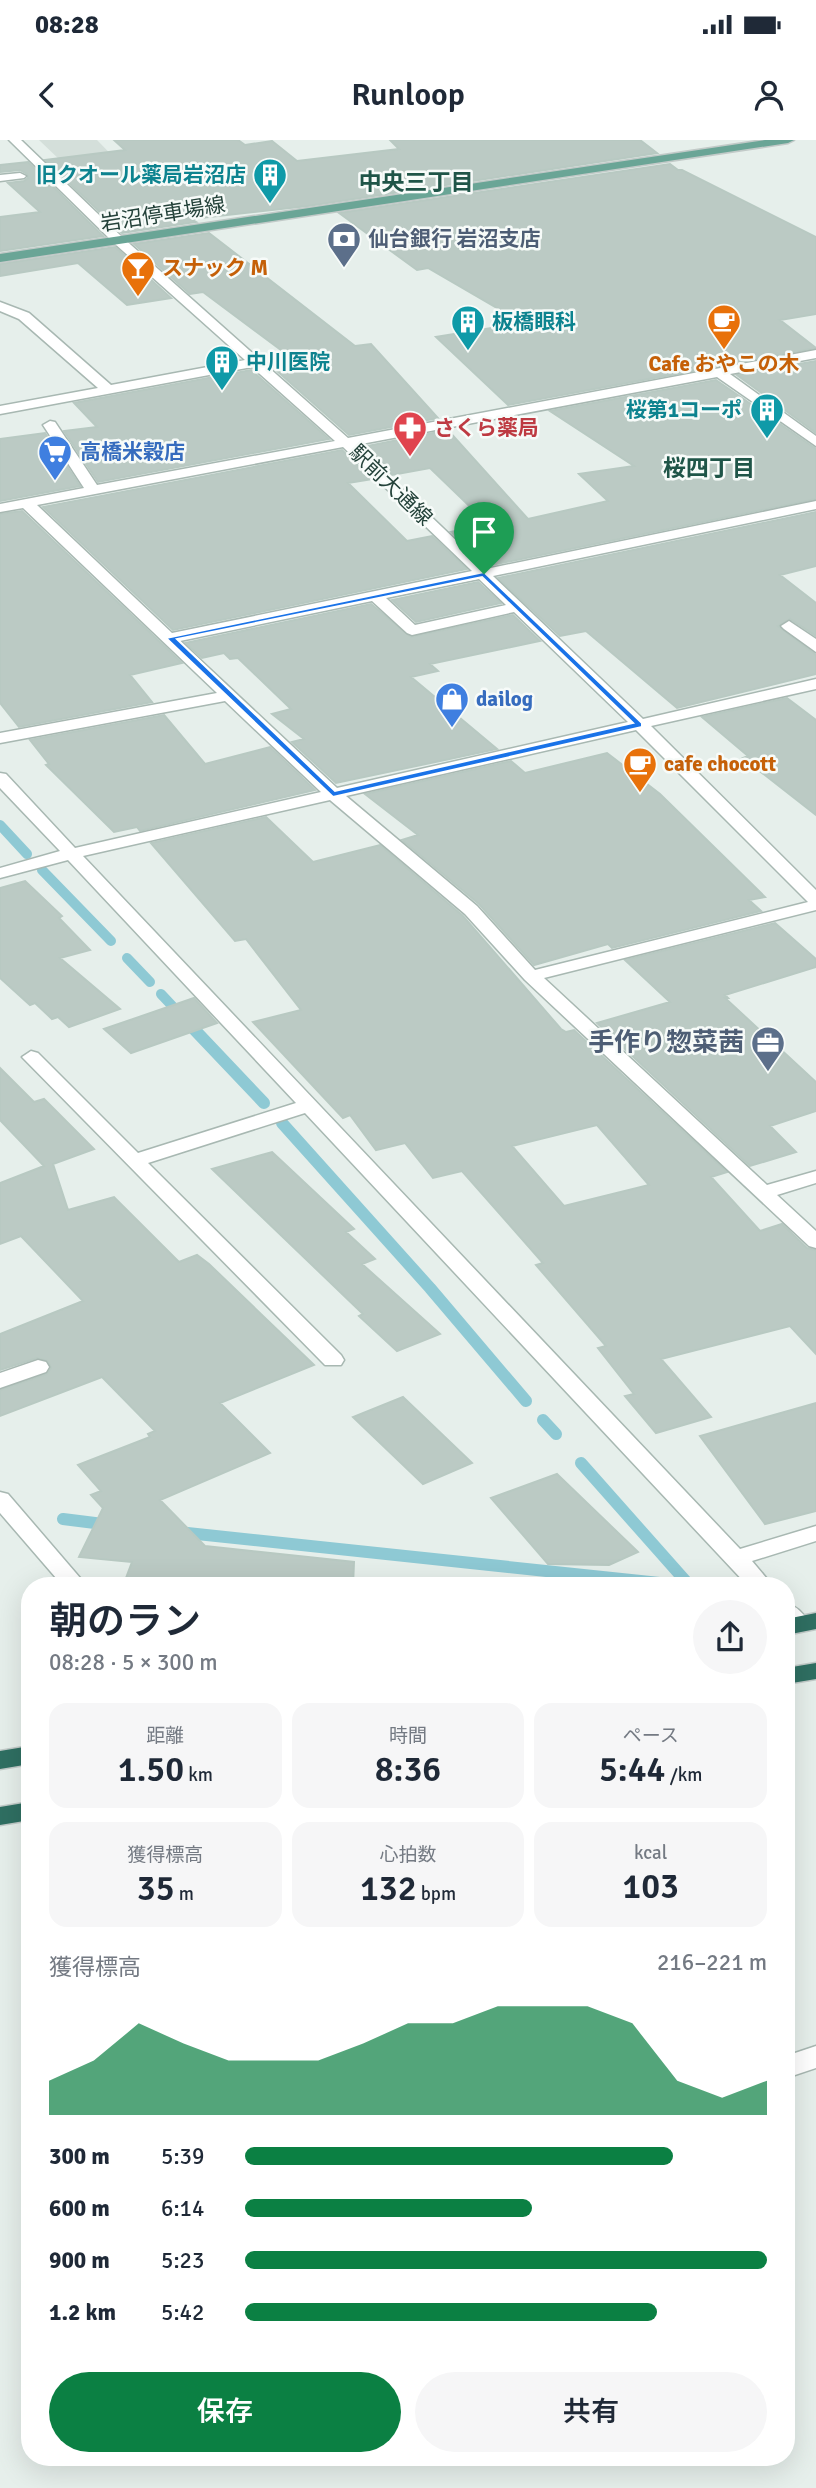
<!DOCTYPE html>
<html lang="ja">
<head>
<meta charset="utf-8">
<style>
	:root { --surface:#fff; --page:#f6f6f7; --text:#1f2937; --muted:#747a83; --accent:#0b8043 }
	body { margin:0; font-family:Signika,"Noto Sans JP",sans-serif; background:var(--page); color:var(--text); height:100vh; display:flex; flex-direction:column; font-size:26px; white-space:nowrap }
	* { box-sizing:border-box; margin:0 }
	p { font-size:23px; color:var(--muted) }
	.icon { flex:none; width:38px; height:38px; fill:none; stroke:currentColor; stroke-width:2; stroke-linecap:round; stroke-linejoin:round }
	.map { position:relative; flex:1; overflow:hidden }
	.sheet { position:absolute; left:21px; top:1437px; width:774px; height:889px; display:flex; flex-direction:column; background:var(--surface); border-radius:28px; box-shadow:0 7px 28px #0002 }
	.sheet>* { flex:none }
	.pin { position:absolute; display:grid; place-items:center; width:60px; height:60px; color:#fff; margin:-72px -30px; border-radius:50% 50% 50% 0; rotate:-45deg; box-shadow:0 0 7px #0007 }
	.pin .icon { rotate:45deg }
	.round { display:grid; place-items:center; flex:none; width:74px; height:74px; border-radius:37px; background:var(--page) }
	.headline { display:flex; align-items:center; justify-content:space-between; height:119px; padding:0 28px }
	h1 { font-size:38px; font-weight:600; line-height:52px }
	.stats { display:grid; grid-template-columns:repeat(3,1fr); gap:10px; height:119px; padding:7px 28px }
	.stats div { display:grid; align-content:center; border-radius:18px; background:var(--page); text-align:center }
	.stats b { font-size:35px; font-weight:600 }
	.stats small { font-size:19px; font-weight:400 }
	.stats p { font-size:19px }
	.chart { height:196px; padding:14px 28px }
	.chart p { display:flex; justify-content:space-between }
	.chart svg { width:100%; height:126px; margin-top:7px; fill:var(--accent); opacity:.7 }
	.action { display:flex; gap:14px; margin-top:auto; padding:14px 28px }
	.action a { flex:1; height:80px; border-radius:42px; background:var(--accent); color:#fff; font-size:28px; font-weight:600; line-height:80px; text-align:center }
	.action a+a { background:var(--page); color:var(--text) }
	ul { padding:0 28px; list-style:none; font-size:23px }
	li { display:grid; grid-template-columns:112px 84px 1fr; align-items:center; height:52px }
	li i { height:18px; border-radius:9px; background:var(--accent) }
	.status { display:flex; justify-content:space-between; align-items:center; height:49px; padding:0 35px; background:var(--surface); direction:ltr }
	.status svg { height:19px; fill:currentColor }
	header { display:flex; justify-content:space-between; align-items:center; height:91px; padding:0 28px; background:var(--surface); font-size:32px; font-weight:600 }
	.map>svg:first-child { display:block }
</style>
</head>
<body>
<div class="status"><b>08:28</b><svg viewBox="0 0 49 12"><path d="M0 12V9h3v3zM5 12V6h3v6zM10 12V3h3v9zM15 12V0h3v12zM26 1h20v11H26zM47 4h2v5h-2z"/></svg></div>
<header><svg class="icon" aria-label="back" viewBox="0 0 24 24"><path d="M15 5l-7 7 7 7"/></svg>Runloop<svg class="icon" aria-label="person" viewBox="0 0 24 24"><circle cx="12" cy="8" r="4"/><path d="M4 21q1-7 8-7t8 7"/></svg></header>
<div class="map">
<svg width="816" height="2348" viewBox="0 0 816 2348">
	<rect width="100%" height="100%" fill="#e6efeb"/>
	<path fill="#d4dfda" d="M39 0H97L131 35 83 42Z"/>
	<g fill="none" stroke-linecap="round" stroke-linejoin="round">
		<path stroke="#8ec9d4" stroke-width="10" d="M0 685 27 714
			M42 730 111 801
			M127 818 150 842
			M161 854 193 888"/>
		<path stroke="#8ec9d4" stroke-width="12" d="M191 886 264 963
			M282 983 430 1148 526 1261
			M543 1280 556 1294
			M581 1323 690 1446
			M63 1379 111 1385
			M178 1392 688 1446"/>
	</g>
	<path fill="#bbcac4" stroke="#b8c9c2" stroke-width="2" fill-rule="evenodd" d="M114 0H238L245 5 272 1 297 21 399 9 390 0H640L657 13 308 66 191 79 196 82 122 93 45 20 125 10Z
		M28 22 103 96 0 111V77L40 72 8 43 24 41 28 38 27 34 20 30 0 32V25Z
		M670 24 678 30H682L816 97V174L780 180 816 208 508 265 436 197 523 183 428 128 417 130 339 73Z
		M209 93 355 206 371 204 438 278 349 295 268 223 293 219 203 152 190 154 134 104Z
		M115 107 171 158 127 165 78 123 0 136V124Z
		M816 221V293L737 235Z
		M251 230 329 299 98 342 64 291 97 287 74 263Z
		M716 240 816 309V359L487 426 451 392 489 385 430 328 392 335 362 307 448 290 528 379 608 361 579 334 634 326 550 271Z
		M45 293 80 346 0 361V299Z
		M342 310 372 339 348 343 407 401 432 396 467 429 173 490 43 367Z
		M22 371 182 523 130 535 152 562 19 587 0 563V374Z
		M816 372V426L780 435 816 463V496L790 479 778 486 816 515V534L677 568 586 491 560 496 498 438Z
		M478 442 501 463 416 482 392 460Z
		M371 464 411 497 513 475 540 501 430 524 438 531 411 537 497 609 336 643 292 602 304 599 272 574 291 569 238 518 230 519 224 513 202 518 185 503Z
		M787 558 816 580V675L743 618 748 616 702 577Z
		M164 575 205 624 270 607 315 650 140 691 137 687 114 692 46 625 49 624 30 600Z
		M607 613 660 654 765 757 749 760 761 771 612 808 608 804 534 825 479 764 402 700 418 695 365 654 511 621 525 633Z
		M266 677 313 722 380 705 463 776 561 889 566 892 574 890 727 1032 711 1037 760 1091 782 1084 807 1108 816 1110V1214L790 1186 661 1219 711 1277 656 1293 625 1256 634 1254 598 1208 606 1206 536 1125 543 1123 462 1031 433 1038 405 1003 376 1010 350 975 343 978 253 882 301 870 246 799 235 801 151 703ZM597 985 649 1045 564 1066 512 1006Z
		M25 741 62 776 59 778 90 810 60 818 120 869 69 887 58 877 52 879 35 863 30 865 0 838V748Z
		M775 783 816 819V827L725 855 728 858H725L816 942V971L770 986 796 1012 750 1026 597 883 670 862 625 820Z
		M194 858 217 883 131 913 104 889Z
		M0 928 34 962 44 959 94 1009 53 1024 68 1070 114 1057 179 1122 197 1115 209 1124 314 1225 220 1263 270 1313 160 1360 205 1406 354 1422 353 1446H123L132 1422 79 1417 103 1368 91 1355 101 1351 78 1325 150 1297 148 1294 155 1291 102 1237 0 1276V1250L47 1234 51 1228 48 1221 37 1218 0 1230V1194L83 1161 21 1096 0 1104V1043L44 1026 0 980Z
		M272 1012 354 1089 346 1092 375 1119 362 1124 440 1194 397 1211 359 1176 363 1174 212 1029Z
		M403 1257 472 1323 423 1344 353 1277Z
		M816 1263V1371L765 1384 700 1296Z
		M557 1334 638 1412 609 1425 548 1424 491 1358Z"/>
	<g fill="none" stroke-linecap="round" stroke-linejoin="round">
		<g stroke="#a8b8b2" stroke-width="3">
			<path id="minor" d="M9 0H21L122 97 348 298 816 210V218L730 234 816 296V306L717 237 356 305 486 429 816 361V369L493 436 643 579 816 539V549L651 586 816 750V770L544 838 767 1045 816 1031V1043L777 1055 816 1091V1108L809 1106 525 840 465 774 330 660 83 716 740 1409 816 1386V1401L752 1421 773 1446H748L305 973 148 1023 341 1215 344 1220 341 1225H325L22 917 31 911 38 913 138 1013 296 963 68 720 0 738V728L60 711 0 648V633L6 634 75 708 321 652 225 561 0 603V593L217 553 23 368 0 372V364L84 348 43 285 50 281 55 282 97 345 335 301 252 227 0 274V266L98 248 19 179 0 171V162L29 173 111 245 245 220 114 103ZM343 307 472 431 172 493 37 365ZM479 439 506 465 415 485 386 458ZM372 461 407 493 412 495 514 472 628 582 337 648 180 501ZM636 590 808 762 535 830 477 766 346 656Z
				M20 33 26 36 24 38 0 41V35Z
				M789 481 816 499V512L784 489 781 486Z
				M38 1220 46 1222 49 1227 46 1232 0 1248V1233Z
				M0 1352 8 1354 87 1446H63L0 1373Z
				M786 1463C797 1466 804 1474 810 1484L806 1490 798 1492 786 1485Z
				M816 1906V1928L786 1938V1916Z"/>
		</g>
		<g stroke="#c2cac8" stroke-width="3">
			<path id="major" d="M765 0H794L788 3 0 122V114Z"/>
		</g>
		<g stroke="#c2cac8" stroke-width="3">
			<path id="highway" d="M816 1473V1489L786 1495V1479Z
				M816 1523V1539L786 1544V1528Z
				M30 1606V1624L0 1629V1611Z
				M30 1662V1680L0 1685V1667Z"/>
		</g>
		<use href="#minor" fill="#fff" fill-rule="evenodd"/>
		<use href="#major" fill="#6aa596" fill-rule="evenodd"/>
		<use href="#highway" fill="#2f6f62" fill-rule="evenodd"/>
	</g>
	<path fill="#1a73e8" stroke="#fff" stroke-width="2" fill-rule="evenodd" d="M484 432 642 583V587L333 657 166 498ZM482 437 633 583 335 651 177 499Z"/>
	<defs>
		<g id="building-pin" transform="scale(1.75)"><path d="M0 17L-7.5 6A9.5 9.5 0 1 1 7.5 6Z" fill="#0f9aa8" stroke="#f7fbf9"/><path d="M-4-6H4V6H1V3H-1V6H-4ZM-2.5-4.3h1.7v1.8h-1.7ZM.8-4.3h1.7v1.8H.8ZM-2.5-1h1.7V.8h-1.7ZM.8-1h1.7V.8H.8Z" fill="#fff"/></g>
		<g id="bank-pin" transform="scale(1.75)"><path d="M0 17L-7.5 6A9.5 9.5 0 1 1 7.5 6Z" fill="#5c6f8a" stroke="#f7fbf9"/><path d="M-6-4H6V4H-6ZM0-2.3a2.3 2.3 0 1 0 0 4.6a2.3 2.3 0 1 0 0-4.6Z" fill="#fff"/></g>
		<g id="bar-pin" transform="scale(1.75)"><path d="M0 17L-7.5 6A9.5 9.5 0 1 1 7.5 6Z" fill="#e8710a" stroke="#f7fbf9"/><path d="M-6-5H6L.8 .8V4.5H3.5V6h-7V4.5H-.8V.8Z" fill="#fff"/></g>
		<g id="cafe-pin" transform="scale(1.75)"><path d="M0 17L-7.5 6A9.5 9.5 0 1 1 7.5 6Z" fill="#e8710a" stroke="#f7fbf9"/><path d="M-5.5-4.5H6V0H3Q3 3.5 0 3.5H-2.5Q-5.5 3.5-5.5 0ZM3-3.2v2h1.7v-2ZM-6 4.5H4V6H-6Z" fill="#fff"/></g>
		<g id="pharmacy-pin" transform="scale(1.75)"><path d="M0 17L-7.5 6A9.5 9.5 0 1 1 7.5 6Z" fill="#e0444e" stroke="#f7fbf9"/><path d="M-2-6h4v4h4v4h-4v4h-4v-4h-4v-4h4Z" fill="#fff"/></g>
		<g id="supermarket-pin" transform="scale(1.75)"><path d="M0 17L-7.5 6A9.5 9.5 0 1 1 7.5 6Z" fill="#3f7fe0" stroke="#f7fbf9"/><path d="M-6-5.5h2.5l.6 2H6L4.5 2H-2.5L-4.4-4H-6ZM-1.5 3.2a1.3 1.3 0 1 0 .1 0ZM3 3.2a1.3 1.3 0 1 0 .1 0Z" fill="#fff"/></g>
		<g id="shop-pin" transform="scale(1.75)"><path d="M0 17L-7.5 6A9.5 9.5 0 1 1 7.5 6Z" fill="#3f7fe0" stroke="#f7fbf9"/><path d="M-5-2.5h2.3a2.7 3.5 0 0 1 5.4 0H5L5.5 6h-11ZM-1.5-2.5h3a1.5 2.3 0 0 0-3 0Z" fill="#fff"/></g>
		<g id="office-pin" transform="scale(1.75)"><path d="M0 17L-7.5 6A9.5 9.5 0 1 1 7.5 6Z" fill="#5c6f8a" stroke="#f7fbf9"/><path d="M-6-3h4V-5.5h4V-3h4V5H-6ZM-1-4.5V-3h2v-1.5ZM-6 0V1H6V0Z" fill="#fff"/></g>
	</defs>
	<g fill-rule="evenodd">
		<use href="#building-pin" x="270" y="35"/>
		<use href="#bank-pin" x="344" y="99"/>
		<use href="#bar-pin" x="138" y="128"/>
		<use href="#cafe-pin" x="724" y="181"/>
		<use href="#building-pin" x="468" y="182"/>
		<use href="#building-pin" x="222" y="222"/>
		<use href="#building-pin" x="767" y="270"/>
		<use href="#pharmacy-pin" x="410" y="288"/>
		<use href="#supermarket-pin" x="55" y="312"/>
		<use href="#shop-pin" x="452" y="559"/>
		<use href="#cafe-pin" x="640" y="624"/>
		<use href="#office-pin" x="768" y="903"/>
	</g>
	<g text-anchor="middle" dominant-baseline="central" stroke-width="5" stroke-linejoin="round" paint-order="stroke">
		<g font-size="21" font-weight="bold" fill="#0d838f" stroke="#f7fbf9" text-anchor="end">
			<text x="246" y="35">旧クオール薬局岩沼店</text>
			<text x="492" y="182" text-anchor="start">板橋眼科</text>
			<text x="246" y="222" text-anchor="start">中川医院</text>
			<text x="742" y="270">桜第1コーポ</text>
		</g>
		<g font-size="21" fill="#24423a" stroke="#f7fbf9">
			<text transform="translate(163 74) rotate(-9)">岩沼停車場線</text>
			<text transform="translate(391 345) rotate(44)">駅前大通線</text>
		</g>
		<g font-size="21" font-weight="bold" fill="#4e5e75" stroke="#f7fbf9" text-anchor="start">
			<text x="368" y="99">仙台銀行 岩沼支店</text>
		</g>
		<g font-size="21" font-weight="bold" fill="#c56008" stroke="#f7fbf9" text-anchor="start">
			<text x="162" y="128">スナック M</text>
			<text x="724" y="224" text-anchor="middle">Cafe おやこの木</text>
			<text x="664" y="624">cafe chocott</text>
		</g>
		<g font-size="21" font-weight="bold" fill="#be3a42" stroke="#f7fbf9" text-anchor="start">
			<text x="434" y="288">さくら薬局</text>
		</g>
		<g font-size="21" font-weight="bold" fill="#366cbe" stroke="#f7fbf9" text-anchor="start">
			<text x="80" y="312">高橋米穀店</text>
			<text x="476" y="559">dailog</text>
		</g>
		<g font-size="23" font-weight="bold" fill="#1f5548" stroke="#f7fbf9">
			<text x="416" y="42">中央三丁目</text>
			<text x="709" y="328">桜四丁目</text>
		</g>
		<g font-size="26" font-weight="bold" fill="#4e5e75" stroke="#f7fbf9" text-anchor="end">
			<text x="744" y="903">手作り惣菜茜</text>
		</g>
	</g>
</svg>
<div class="pin" style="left:484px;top:434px;background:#1e9e55"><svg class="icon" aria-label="arrive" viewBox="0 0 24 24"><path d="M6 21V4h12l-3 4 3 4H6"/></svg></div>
<section class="sheet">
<div class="headline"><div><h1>朝のラン</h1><p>08:28 · 5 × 300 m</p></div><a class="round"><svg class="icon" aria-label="share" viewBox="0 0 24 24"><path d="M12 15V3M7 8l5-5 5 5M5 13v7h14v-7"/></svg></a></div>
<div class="stats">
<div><p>距離</p><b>1.50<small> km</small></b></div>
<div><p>時間</p><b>8:36</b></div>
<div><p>ペース</p><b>5:44<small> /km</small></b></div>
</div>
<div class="stats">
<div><p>獲得標高</p><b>35<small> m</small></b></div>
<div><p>心拍数</p><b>132<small> bpm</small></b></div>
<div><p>kcal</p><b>103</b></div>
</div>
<div class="chart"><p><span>獲得標高</span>216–221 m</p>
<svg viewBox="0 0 160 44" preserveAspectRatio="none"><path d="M0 44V32L10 25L20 12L30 19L40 25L50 25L60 25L70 19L80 12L90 12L100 6L110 6L120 6L130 12L140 32L150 38L160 32V44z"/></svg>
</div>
<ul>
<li><b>300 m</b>5:39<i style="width:82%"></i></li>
<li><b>600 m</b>6:14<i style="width:55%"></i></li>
<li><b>900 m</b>5:23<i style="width:100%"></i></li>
<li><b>1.2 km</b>5:42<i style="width:79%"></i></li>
</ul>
<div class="action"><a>保存</a><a>共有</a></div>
</section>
</div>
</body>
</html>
